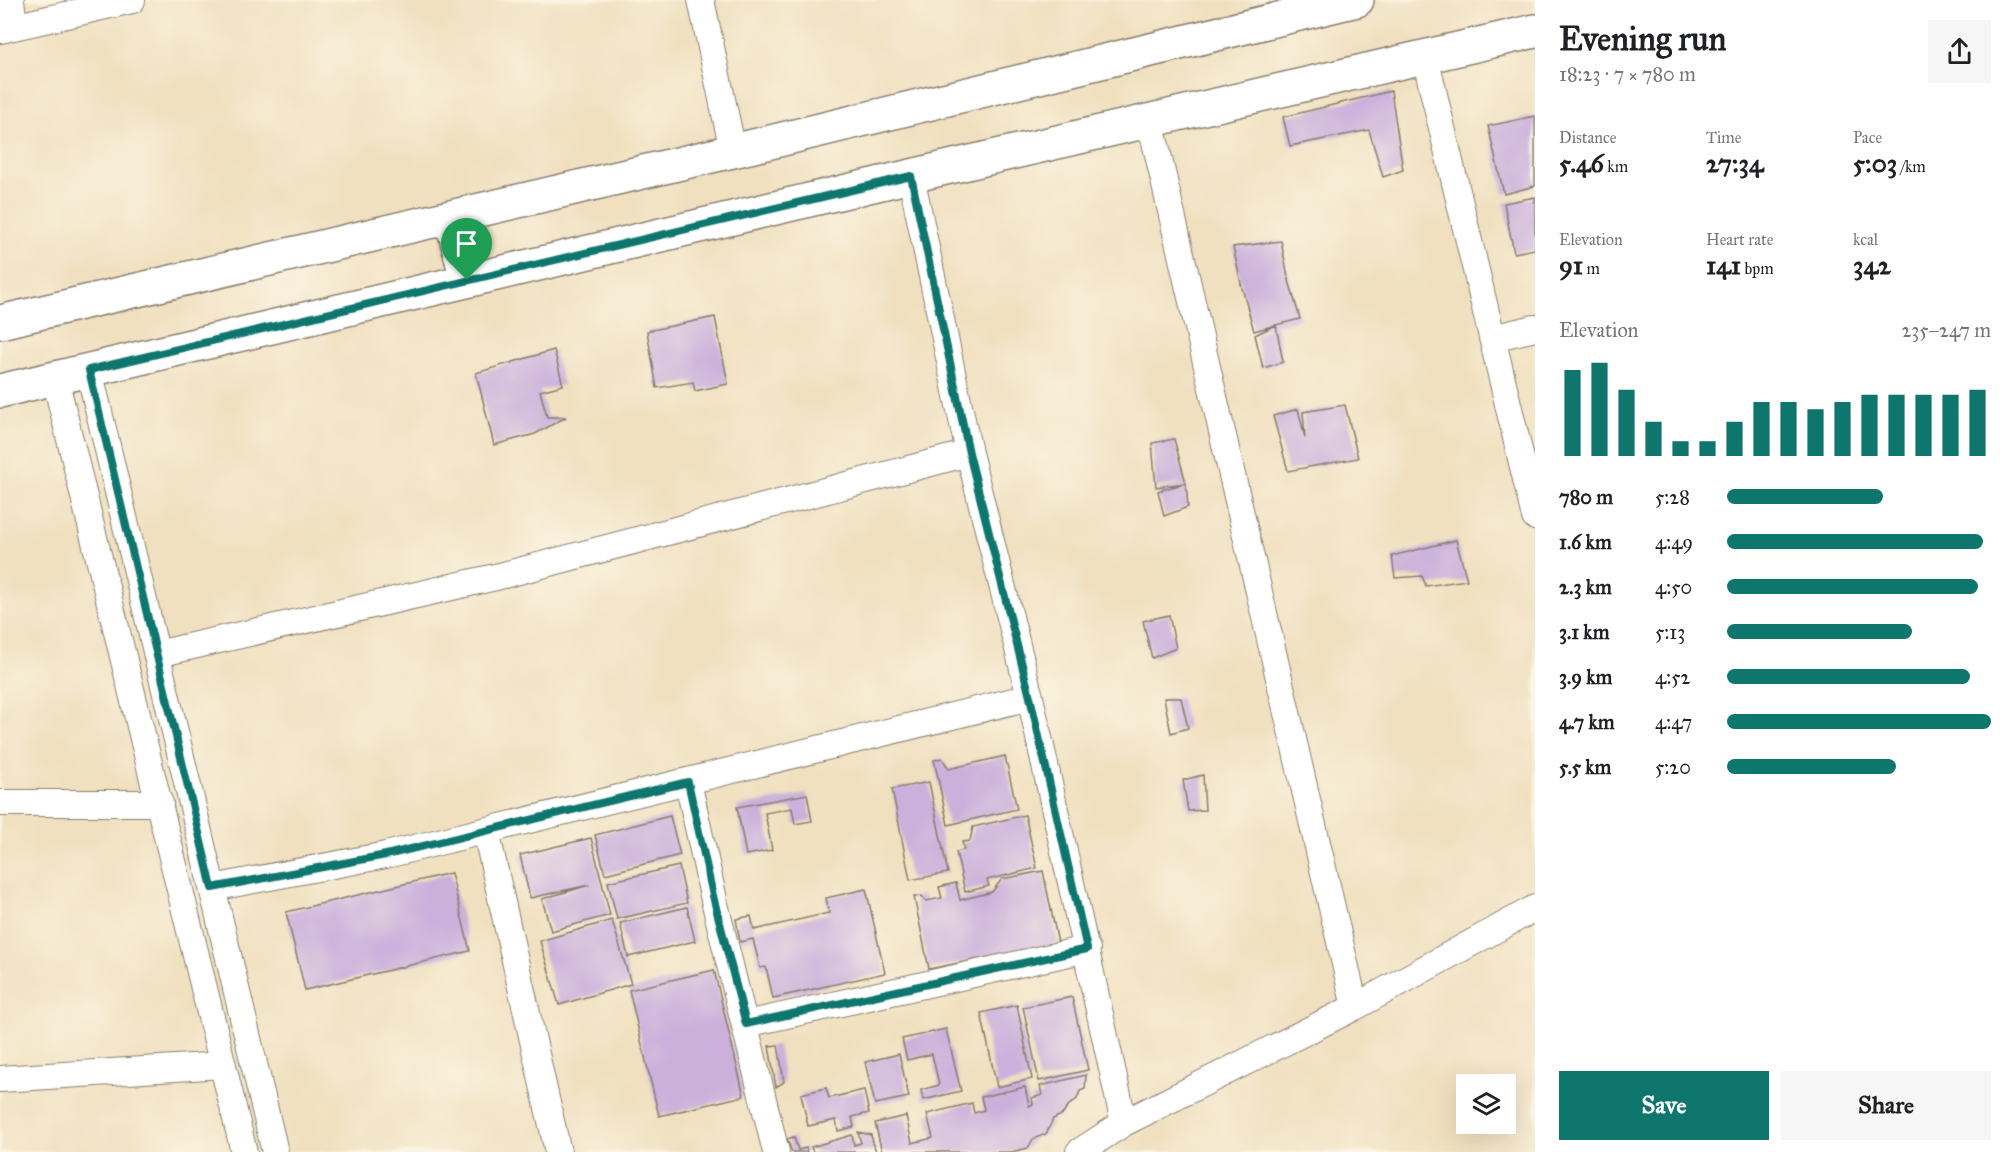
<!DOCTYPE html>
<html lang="en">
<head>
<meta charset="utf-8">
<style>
	:root { --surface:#fff; --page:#f6f6f6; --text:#202124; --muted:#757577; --accent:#0f766e }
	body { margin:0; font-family:"IM FELL Great Primer",serif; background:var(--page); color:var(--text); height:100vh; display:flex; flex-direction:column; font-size:22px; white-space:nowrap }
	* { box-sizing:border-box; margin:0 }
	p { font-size:20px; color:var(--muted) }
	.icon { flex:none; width:33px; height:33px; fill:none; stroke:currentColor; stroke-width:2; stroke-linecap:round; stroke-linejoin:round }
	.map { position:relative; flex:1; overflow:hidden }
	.details { display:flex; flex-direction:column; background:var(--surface); width:480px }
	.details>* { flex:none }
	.controls { position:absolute; left:1456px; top:1074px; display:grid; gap:12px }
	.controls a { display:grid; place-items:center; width:60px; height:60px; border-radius:0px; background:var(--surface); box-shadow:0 6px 24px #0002; font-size:30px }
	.pin { position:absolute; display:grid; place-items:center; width:51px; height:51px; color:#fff; margin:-62px -26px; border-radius:50% 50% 50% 0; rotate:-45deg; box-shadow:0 0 6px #0007 }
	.pin .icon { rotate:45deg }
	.round { display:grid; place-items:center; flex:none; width:63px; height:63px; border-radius:0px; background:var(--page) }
	.summary { display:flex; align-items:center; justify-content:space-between; height:102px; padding:0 24px }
	h1 { font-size:33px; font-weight:700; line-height:45px }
	.figures { display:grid; grid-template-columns:repeat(3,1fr); gap:9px; height:102px; padding:6px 24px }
	.figures div { display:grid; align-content:center }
	.figures b { font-size:26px; font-weight:700 }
	.figures small { font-size:16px; font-weight:400 }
	.figures p { font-size:16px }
	.chart { height:168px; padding:12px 24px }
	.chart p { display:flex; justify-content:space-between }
	.chart svg { width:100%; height:108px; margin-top:6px; stroke:var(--accent); stroke-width:6 }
	.primary-button { display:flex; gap:12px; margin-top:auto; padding:12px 24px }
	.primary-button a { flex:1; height:69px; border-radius:0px; background:var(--accent); color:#fff; font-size:24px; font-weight:700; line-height:69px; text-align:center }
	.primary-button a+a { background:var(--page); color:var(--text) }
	ul { padding:0 24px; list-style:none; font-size:20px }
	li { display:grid; grid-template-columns:96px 72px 1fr; align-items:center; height:45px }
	li i { height:15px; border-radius:8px; background:var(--accent) }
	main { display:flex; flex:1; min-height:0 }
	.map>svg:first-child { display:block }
</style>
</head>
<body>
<main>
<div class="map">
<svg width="1535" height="1152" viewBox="0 0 1535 1152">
	<rect width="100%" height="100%" fill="#fcf5e5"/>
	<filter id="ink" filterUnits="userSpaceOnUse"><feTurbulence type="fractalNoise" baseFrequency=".0167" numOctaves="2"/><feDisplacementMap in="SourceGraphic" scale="12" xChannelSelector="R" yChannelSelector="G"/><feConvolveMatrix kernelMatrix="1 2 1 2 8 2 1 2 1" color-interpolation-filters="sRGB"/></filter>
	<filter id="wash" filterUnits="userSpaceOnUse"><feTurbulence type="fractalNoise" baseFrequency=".008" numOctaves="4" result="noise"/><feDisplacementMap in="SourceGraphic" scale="24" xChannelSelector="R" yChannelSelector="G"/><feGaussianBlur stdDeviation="1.35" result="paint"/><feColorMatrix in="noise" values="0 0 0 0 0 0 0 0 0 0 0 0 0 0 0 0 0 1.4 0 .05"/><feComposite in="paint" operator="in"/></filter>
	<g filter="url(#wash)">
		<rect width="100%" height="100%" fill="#f0e0bf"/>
		<g id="blocks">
			<path fill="#cab0db" d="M1391 91 1403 170 1383 177 1369 130 1290 146 1283 117Z
				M1535 116V186L1504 194 1488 126Z
				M1535 197V249L1514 253 1504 203Z
				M1281 241 1288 277 1300 319 1276 325 1283 362 1263 368 1255 335 1276 325 1254 331 1242 288 1233 247Z
				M715 317 728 384 695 391 693 382 657 388 647 331Z
				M554 350 563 385 540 391 547 417H566L535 434 494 445 476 373Z
				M1345 405 1358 458 1288 471 1273 416 1298 409 1305 438 1303 412Z
				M1174 439 1186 483 1188 507 1164 516 1158 491 1186 483 1156 487 1152 443Z
				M1456 540 1467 580 1426 586 1422 576 1395 578 1392 556Z
				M1169 615 1176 648 1152 658 1143 621Z
				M1164 698H1181L1188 728 1171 733Z
				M1005 756 1017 809 948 825 934 760 942 758 949 769Z
				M1203 775 1205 810 1188 811 1183 780Z
				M929 782 948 873 910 880 892 789Z
				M807 794 812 821 795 824 792 808 765 813 772 850 746 855 737 807Z
				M1025 815 1037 868 987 880 989 886 965 892 956 852 964 850 962 842 970 841 973 827Z
				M670 816 680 855 605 874 595 835Z
				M591 838 610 915 551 931 542 899 589 885 530 898 520 855Z
				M679 866 687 903 617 919 608 882Z
				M1043 871 1058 943 929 969 914 897 922 896 926 901 942 898 939 887 956 883 960 900 992 892 1002 879Z
				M451 873 470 951 305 990 286 912Z
				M866 889 885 973 773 998 766 967 760 968 753 939 740 942 736 919 751 916 754 930 829 913 826 898Z
				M687 907 695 941 628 957 620 923Z
				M612 920 631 984 559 1005 540 941Z
				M714 970 744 1096 659 1116 629 990Z
				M1072 997 1088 1070 1039 1081 1023 1007Z
				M1017 1005 1032 1079 997 1087 981 1013Z
				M946 1029 961 1091 923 1100 921 1090 939 1085 932 1054 907 1060 902 1039Z
				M778 1045 784 1082 776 1087 769 1046Z
				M899 1054 909 1097 875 1104 865 1062Z
				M1086 1075 1085 1089 1080 1091 1077 1099 1068 1106 1063 1114 1053 1119 1046 1134 1033 1139 1028 1148 1011 1152H882L875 1123 906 1116 912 1143 933 1138 927 1114 972 1103 974 1113 984 1110 981 1097 1025 1087 1029 1106 1033 1104 1032 1098 1042 1095 1040 1086Z
				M826 1088 829 1098 864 1090 869 1113 852 1117 854 1127 838 1131 836 1120 808 1126 801 1094Z
				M858 1132 871 1135 876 1152H813L811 1147 852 1135 854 1145 861 1143Z
				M794 1137 798 1150 806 1148 807 1152H792L787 1139Z"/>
		</g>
	</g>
	<g filter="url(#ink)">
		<use href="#blocks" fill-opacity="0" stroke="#867e6e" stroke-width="1.5"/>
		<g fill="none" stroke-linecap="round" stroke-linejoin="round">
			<g stroke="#867e6e" stroke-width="28">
				<path id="street" d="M11 0 14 26
					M701 0 733 151
					M0 30 132 0
					M1425 57 1535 517
					M1150 120 1355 1007
					M911 176 969 453 1030 697 1124 1123
					M1492 338 1535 328
					M89 370 275 1152
					M55 378 244 1152
					M157 654 500 576 969 453
					M688 782 714 900 776 1152
					M0 803H160
					M486 831 558 1152
					M212 888 386 855 1030 697
					M746 1024 1087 949
					M0 1079 223 1065
					M1079 1152 1124 1123 1355 1007 1535 908"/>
			</g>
			<g stroke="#867e6e" stroke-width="36">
				<path id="secondary" d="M451 217 467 280
					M0 322 733 151 1357 0
					M0 391 911 176 1535 31"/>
			</g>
			<use href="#street" stroke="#fff" stroke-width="26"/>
			<use href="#secondary" stroke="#fff" stroke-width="33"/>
		</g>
	</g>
	<g fill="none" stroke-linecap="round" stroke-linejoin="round" filter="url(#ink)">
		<g stroke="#fff" stroke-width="12">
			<path id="route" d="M911 176 969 453 1030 697 1087 949 746 1024 714 900 688 782 386 855 212 888 89 370Z"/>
		</g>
		<use href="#route" stroke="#0f766e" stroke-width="8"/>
	</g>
</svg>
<div class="controls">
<a><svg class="icon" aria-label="layers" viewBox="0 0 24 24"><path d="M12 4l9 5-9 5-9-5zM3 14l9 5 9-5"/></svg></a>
</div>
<div class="pin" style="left:467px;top:280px;background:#1e9e55"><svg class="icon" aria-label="arrive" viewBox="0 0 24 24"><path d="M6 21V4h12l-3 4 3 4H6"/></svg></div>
</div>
<section class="details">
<div class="summary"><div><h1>Evening run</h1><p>18:23 · 7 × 780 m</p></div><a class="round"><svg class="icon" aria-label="share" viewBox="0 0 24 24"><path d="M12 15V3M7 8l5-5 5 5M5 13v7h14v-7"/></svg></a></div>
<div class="figures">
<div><p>Distance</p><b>5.46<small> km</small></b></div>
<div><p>Time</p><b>27:34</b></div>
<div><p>Pace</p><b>5:03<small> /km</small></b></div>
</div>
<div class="figures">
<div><p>Elevation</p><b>91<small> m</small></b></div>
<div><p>Heart rate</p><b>141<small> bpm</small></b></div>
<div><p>kcal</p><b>342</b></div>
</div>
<div class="chart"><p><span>Elevation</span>235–247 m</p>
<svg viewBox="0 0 160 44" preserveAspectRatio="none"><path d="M5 44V9M15 44V6M25 44V17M35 44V30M45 44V38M55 44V38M65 44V30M75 44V22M85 44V22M95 44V25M105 44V22M115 44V19M125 44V19M135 44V19M145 44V19M155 44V17"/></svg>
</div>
<ul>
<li><b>780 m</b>5:28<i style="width:59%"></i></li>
<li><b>1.6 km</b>4:49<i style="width:97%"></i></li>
<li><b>2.3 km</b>4:50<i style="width:95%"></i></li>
<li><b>3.1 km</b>5:13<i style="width:70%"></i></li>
<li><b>3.9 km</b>4:52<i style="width:92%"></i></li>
<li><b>4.7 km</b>4:47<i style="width:100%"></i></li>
<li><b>5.5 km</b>5:20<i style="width:64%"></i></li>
</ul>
<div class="primary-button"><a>Save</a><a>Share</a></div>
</section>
</main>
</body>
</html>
